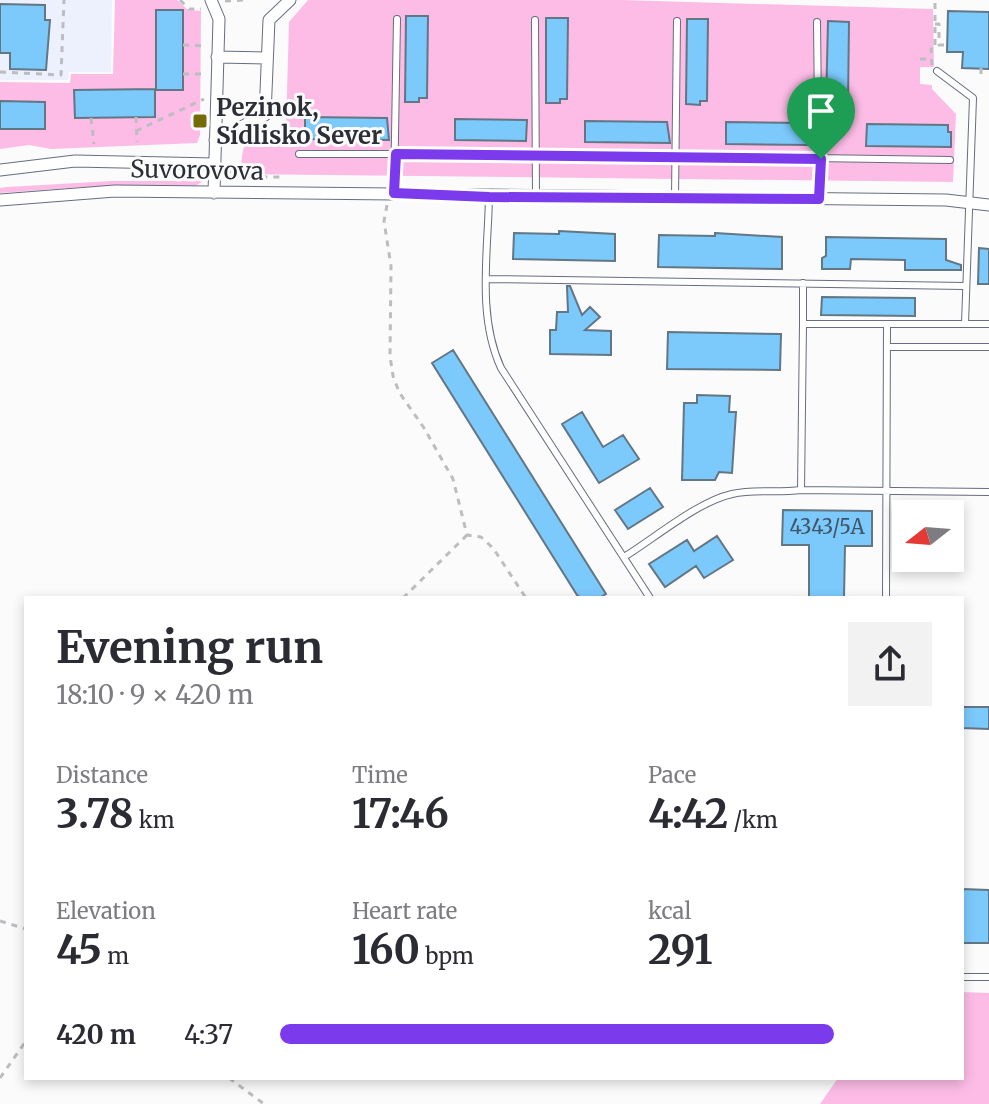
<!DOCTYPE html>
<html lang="en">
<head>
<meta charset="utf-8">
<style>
	:root { --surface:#fff; --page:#f2f2f3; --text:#2b2b33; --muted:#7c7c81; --accent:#7c3aed }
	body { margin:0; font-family:Merriweather,serif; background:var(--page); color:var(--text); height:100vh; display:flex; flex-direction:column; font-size:30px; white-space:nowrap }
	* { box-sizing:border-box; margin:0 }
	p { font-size:26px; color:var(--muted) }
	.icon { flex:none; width:44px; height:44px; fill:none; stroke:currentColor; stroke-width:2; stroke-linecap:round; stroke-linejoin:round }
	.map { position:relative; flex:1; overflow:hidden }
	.panel { position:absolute; left:24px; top:596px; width:940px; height:484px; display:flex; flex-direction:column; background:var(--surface); border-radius:0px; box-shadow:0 4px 12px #0003 }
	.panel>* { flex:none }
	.needle { width:52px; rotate:253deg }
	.controls { position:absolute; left:892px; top:500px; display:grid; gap:16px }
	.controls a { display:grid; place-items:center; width:72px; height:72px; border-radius:0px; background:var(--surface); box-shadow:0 4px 12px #0003; font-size:40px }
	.pin { position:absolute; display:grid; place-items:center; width:68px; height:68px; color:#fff; margin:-82px -34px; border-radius:50% 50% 50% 0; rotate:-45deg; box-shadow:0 0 8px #0007 }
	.pin .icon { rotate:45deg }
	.round { display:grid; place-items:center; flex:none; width:84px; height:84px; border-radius:0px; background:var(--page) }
	.headline { display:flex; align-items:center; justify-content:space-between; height:136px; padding:0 32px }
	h1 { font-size:44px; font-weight:700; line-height:60px }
	.stats { display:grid; grid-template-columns:repeat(3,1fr); gap:12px; height:136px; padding:8px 32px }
	.stats div { display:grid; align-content:center }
	.stats b { font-size:40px; font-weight:700 }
	.stats small { font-size:22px; font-weight:400 }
	.stats p { font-size:22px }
	ul { padding:0 32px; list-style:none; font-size:26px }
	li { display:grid; grid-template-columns:128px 96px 1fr; align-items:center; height:60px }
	li i { height:20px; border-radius:10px; background:var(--accent) }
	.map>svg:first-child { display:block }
</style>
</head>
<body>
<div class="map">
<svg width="989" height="1104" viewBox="0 0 989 1104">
	<rect width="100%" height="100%" fill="#fbfbfb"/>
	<path fill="#edf1fd" d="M0 0H112L111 72H69L68 80H0Z"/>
	<path fill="#fcbce6" d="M115 0H177L188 10 201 11 200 135 197 143 51 149 29 145 0 149V82L70 83 71 74H113Z
		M308 0H621L933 9 934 67H920V84L932 85V89L956 114 953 182 241 174C242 121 255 145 286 128L289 22Z
		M112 181H204L195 186 83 187 0 193V188L6 187Z
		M962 992 989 993V1104H820L838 1078H962Z"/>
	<path fill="#7cc9fb" stroke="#637684" stroke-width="2" d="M0 4 45 5V20H50L46 70 10 69V53H0Z
		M156 10H183V90H156Z
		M948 11 989 12V69L962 68 963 52H947Z
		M406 16H428L427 98H419V102H405Z
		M546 18H568L567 99H560V103H546Z
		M687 19H708L707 101H700V105L686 104Z
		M828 21 849 22 848 103H841V107H826Z
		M155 89V117L75 118 74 90Z
		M0 101 45 102V129H0Z
		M305 117 387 118 389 140 305 139Z
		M455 119 527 120 526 141 455 140Z
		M585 121 667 122 670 143 585 142Z
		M726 122 807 123V130H811V145L726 144Z
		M867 124 948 125V132H951V147L866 146Z
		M559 231 615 234V261L513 259 514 233 559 234Z
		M715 233 782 237V269L658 267 659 235 715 236Z
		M826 237 946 239V260L961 265V270H905V260L851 259 850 269H822V258L826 256Z
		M979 248 989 249V284H978Z
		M567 286H570L582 315 590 307 600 317 585 330 611 331V355L550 354V330H556L557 312H568Z
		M822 297 915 298V316L821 315Z
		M668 332 781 334 780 370 667 369Z
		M453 350 606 594 599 598H581L577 595 432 363Z
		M697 395 730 396 729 412H736L732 473 719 472 715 480H682L684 403H697Z
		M582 412 603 447 623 435 639 459 599 483 562 424Z
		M650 488 663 507 628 529 615 510Z
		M783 510 872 511V546H845L844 598H809V545H782Z
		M717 536 733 560 704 578 696 566 665 587 649 564 687 540 694 551Z
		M962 707H989V729L962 728Z
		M962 889 989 890V943H962Z"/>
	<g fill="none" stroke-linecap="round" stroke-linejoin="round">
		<g stroke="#676d81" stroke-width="8">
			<path id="lane" d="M535 20 536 197
				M817 22 819 199
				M299 154H536L950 160
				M394 193 397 19
				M489 197C488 253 477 316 501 368L650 598
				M675 197 677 21
				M488 279 965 286
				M803 283V324H965L973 98 937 71
				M803 324 801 490 989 492
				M965 324H989
				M887 347H989
				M624 557C655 538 697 502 732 494 754 489 778 493 801 490
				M886 598 887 324
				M962 977H989"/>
		</g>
		<g stroke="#676d81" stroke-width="13">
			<path id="street" d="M211 0 219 19 214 193
				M217 57 267 58
				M215 140 265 115 269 20 290 0
				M0 170 75 161 214 164
				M0 200 115 191 946 200 989 205"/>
		</g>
		<path stroke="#bcbdc0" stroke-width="3" stroke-dasharray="6 6" stroke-linecap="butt" d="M180 0 189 9H201
			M225 1 245 0
			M935 24H939V45H948
			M183 45 204 46
			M920 59H931
			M932 65 931 49H935V0
			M981 68V76
			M0 72 61 75 64 0
			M183 74H203
			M136 117 137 142
			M91 118 94 144
			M136 131 204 99
			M227 170 241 177H282
			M387 205 384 221 391 266 390 356 393 376 399 392 424 428 453 479 467 535 481 537 493 548 526 598
			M403 598 467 535
			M0 921 26 929
			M0 1078 26 1041
			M229 1078 264 1104"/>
		<use href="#lane" stroke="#fff" stroke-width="6"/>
		<use href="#street" stroke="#fff" stroke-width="11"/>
	</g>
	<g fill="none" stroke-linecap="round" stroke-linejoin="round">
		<g stroke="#fff" stroke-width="16">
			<path id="route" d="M396 154 821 159 819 199 489 197 394 193Z"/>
		</g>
		<use href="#route" stroke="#7c3aed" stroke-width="10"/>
	</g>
	<rect fill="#756b04" stroke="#fbfbfb" stroke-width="3" x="192" y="113" width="16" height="16" rx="4"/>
	<g text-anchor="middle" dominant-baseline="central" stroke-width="6" stroke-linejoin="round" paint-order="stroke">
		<g font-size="20" fill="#405568">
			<text x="827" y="526">4343/5A</text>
		</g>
		<g font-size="24" font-weight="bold" fill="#2c2e37" stroke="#fbfbfb" text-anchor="start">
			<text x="216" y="107">Pezinok,<tspan x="216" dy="28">Sídlisko Sever</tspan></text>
		</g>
		<g font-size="24" fill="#2c2e37" stroke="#fbfbfb">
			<text transform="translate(197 170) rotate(1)">Suvorovova</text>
		</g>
	</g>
</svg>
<div class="controls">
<a><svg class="needle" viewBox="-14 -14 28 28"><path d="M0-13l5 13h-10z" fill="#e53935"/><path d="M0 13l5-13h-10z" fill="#7c7c81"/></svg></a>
</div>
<div class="pin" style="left:821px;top:159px;background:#1e9e55"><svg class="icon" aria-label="arrive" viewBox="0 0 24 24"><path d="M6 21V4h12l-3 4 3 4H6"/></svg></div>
<section class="panel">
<div class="headline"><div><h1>Evening run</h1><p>18:10 · 9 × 420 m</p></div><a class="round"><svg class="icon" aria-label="share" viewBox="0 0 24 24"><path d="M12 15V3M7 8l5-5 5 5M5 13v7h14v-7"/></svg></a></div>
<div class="stats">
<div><p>Distance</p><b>3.78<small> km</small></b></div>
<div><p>Time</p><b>17:46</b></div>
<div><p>Pace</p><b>4:42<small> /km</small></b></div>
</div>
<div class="stats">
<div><p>Elevation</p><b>45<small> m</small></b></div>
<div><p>Heart rate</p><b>160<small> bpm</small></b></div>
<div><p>kcal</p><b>291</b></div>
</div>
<ul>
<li><b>420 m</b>4:37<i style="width:85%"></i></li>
</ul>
</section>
</div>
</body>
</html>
